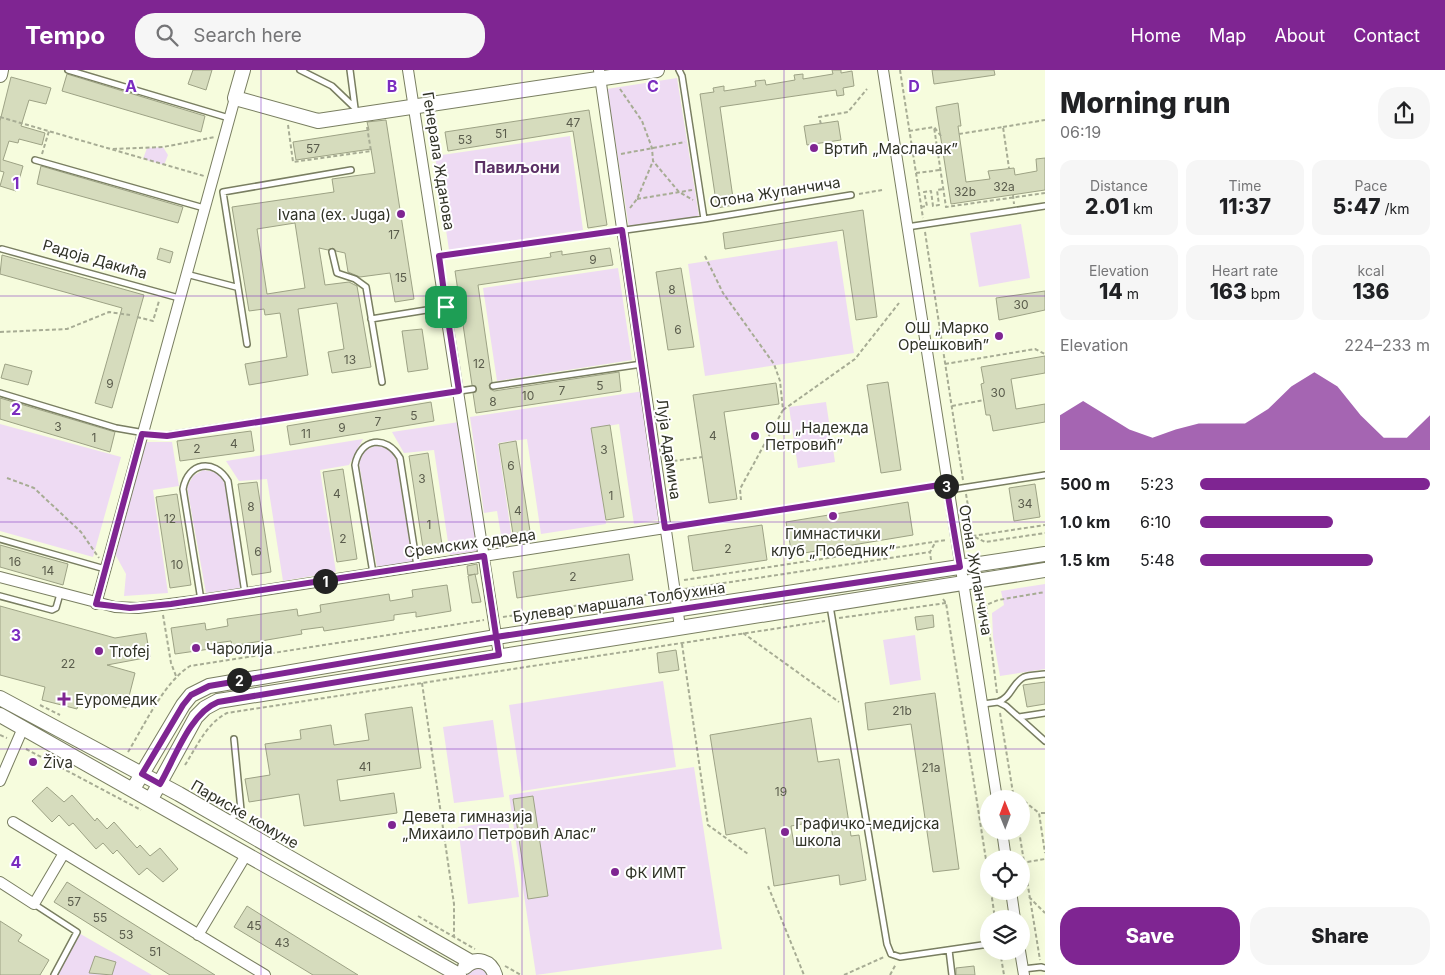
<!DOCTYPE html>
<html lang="en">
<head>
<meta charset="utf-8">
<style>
	:root { --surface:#fff; --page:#f6f6f6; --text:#202124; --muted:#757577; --accent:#7f2592 }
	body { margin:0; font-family:Inter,sans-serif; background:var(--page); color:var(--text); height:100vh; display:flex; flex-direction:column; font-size:19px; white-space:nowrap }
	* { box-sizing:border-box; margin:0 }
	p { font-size:16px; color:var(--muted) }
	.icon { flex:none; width:28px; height:28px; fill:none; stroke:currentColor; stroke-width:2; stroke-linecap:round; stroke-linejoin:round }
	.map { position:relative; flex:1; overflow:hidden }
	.drawer { display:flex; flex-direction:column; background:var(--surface); width:400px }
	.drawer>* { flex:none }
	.needle { width:32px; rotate:359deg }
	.controls { position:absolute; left:980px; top:720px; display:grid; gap:10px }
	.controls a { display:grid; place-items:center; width:50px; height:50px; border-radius:50%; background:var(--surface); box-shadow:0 5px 20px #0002; font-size:25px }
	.pin { position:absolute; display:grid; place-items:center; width:42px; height:42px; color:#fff; margin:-21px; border-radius:10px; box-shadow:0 2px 8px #0006 }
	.km { position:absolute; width:25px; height:25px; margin:-12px; border-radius:50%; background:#222; color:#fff; font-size:14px; line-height:25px; text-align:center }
	.round { display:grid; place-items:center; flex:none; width:52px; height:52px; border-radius:20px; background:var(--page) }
	.head { display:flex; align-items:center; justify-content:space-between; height:85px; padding:0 15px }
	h1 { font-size:28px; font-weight:800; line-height:38px }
	.figures { display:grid; grid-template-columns:repeat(3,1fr); gap:8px; height:85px; padding:5px 15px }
	.figures div { display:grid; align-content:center; border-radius:12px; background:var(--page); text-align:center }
	.figures b { font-size:21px; font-weight:800 }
	.figures small { font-size:14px; font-weight:400 }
	.figures p { font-size:14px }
	.chart { height:140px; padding:10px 15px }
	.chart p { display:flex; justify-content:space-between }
	.chart svg { width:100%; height:90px; margin-top:5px; fill:var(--accent); opacity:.7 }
	.button { display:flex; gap:10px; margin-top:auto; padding:10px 15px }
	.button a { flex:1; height:58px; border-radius:20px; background:var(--accent); color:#fff; font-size:20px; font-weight:800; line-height:58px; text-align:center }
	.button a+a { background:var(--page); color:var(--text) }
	ul { padding:0 15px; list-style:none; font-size:16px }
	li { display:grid; grid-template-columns:80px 60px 1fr; align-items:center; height:38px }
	li i { height:12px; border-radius:6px; background:var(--accent) }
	header { display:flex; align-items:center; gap:30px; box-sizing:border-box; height:70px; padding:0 25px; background:var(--accent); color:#fff }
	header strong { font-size:24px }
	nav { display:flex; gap:28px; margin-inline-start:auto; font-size:18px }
	.search { width:350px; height:45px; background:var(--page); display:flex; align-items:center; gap:12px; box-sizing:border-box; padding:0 18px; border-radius:20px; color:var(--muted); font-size:19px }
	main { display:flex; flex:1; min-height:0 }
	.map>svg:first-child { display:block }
</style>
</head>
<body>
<header>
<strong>Tempo</strong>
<div class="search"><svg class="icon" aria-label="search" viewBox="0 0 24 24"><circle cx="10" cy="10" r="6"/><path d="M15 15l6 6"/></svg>Search here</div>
<nav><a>Home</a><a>Map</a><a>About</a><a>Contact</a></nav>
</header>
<main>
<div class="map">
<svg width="1045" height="905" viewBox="0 0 1045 905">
	<rect width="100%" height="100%" fill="#f6fcdd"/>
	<path fill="#eedbf3" d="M677 8 699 146 629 158 607 19Z
		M570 66 583 160 449 180 435 86Z
		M163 77 168 85 164 95 143 89 147 78Z
		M1021 154 1030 208 979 217 970 163Z
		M837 171 854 283 705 306 688 194Z
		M618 198 632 290 497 311 483 218Z
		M644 321 663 449 634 454 619 354 592 359 606 454 541 464 527 369 498 373 512 469 502 471 497 441 484 443 470 347Z
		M826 332 835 392 798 398 789 337Z
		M459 352 479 481 450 485 434 380 404 383 392 362Z
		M0 354 121 387 93 487 0 461Z
		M363 369 349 395 320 400 336 502 283 511 267 409 239 411 226 391Z
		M145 372H172L179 416 153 420 168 523 124 526 126 504 115 484Z
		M375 376 389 377 396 389 413 493 377 498 359 393 364 381Z
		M203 400 217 402 225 413 241 518 206 523 187 417 193 406Z
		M1045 514V599L1000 606 993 567 992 543 1004 535 1001 521Z
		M915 565 921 610 890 615 883 570Z
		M663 611 676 697 522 721 509 635Z
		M493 650 504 727 454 733 443 657Z
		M694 697 722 879 536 905 509 725Z
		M508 750 519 827 468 834 458 757Z
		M77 862 152 905H52Z
		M480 894 492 905H466L467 901Z"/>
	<path fill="#d6dcbd" stroke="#9da285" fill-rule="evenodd" d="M193 0H212L206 20 188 14Z
		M832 0H841V3L852 1 854 16 843 18 844 25 837 26 836 20 720 37 734 135 717 138 700 24 714 22 713 18 724 16V21L756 16 755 11 765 10 766 15 795 10 794 5 803 4V9L833 4Z
		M932 0H994L995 5 934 14Z
		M67 4 205 46 201 62 62 21Z
		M11 7 51 18 46 34 29 30 21 56 45 63 42 75 19 69 18 73 9 71 3 90 23 96 16 121 0 116 4 102 0 101V51Z
		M958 33 961 56H958L966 112 990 109 988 101 1014 98 1015 105 1037 101 1036 89 1045 88V120L951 134 936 37Z
		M589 40 607 155 588 158 573 61 448 81 445 62Z
		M386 50 414 229 395 232 390 203 360 207 348 202 345 183 336 181 333 178 328 180 319 178 325 215 349 212 357 216 371 297 332 303 328 282 344 279 337 233 298 239 308 305 249 315 245 294 287 287 280 243 265 245 264 239 249 241 232 137 334 122 332 109 375 103 371 79 296 90 293 72 369 60 367 52ZM295 153 305 218 267 224 257 159Z
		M838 51 841 70 807 75 804 56Z
		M41 96 183 137 178 153 37 114Z
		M863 140 877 247 856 250 843 160 725 179 723 163Z
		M160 178 173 182 170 193 157 189Z
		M610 178 613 195 478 215 492 312 489 315 490 319 494 321 619 302 621 321 476 343 473 323 477 319 472 315 455 201 551 187 550 183 562 181V185Z
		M2 185 144 225 112 338 95 333 122 238 0 204Z
		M681 198 694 277 668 280 656 202Z
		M1045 221V240L999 250 996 228Z
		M422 259 428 299 408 302 402 261Z
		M1045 286V303L1011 309 1016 339 1045 334V352L993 361 990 345H986L981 314 984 313 981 297Z
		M5 294 32 301 28 315 1 308Z
		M888 312 901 400 881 403 867 315Z
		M776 313 779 334 724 342 737 429 709 433 693 325Z
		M0 328 115 362 110 382 0 349Z
		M431 332 434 351 290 375 287 356Z
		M610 355 624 447 606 450 591 358Z
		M251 361 254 381 180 391 177 371Z
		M516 371 530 461 513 464 499 374Z
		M428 383 442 475 423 478 409 386Z
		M343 399 357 489 337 492 323 402Z
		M257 412 271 502 252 505 238 414Z
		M1035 414 1040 447 1014 451 1009 418Z
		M177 424 191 515 170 518 156 427Z
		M908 432 913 465 792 485 786 452Z
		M762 455 767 490 693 501 688 466Z
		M0 475 68 494 63 515 0 497Z
		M629 484 633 510 517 528 513 502Z
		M477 494 478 504 468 505 467 496Z
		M475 504 481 532 472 533 468 506Z
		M447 515 451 541 416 547V542L394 545V550L324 561 323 557 301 560 302 564 232 576 231 571 209 574 210 579 175 584 171 558 205 553 206 560 228 556 227 549 297 539 298 546 321 542 320 535 389 524 390 531 413 527 412 520Z
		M0 536 115 568 146 563 150 587 107 595 135 603 126 638 80 626 77 639 42 630 45 617 0 605Z
		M933 545 934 557 917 560 915 547Z
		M676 580 679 600 659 603 657 583Z
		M1045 612V634L1027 637 1023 615Z
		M935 623 959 799 933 802 911 654 868 660 865 633Z
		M412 637 421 698 337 710 340 731 394 723 397 743 304 756 299 724 249 732 245 709 270 705 265 674 301 669 300 660 331 655 334 675 369 670 365 644Z
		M811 648 818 692 839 689 851 766 859 765 866 810 840 815 839 805 774 816 765 758 726 765 710 665ZM830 749 833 769 794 775 791 756Z
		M47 717 64 732 72 725 95 751 97 748 107 759 114 752 137 778 140 775 150 786 160 778 178 799 163 812 147 798 139 805 117 780 113 784 103 773 96 779 73 753 69 756 59 745 52 752 32 731Z
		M533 726 548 826 528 829 513 729Z
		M67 812 119 845 215 905H170L75 845 54 832Z
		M247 836 274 853 358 905H313L234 857Z
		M0 851 22 865 18 871 49 890 40 905H0Z
		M95 886 116 892 112 905 89 903Z
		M974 896 975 905H956V898Z"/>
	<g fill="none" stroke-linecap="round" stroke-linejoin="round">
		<g stroke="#797e61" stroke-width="8">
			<path id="lane" d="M68 0 229 48
				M300 0 332 16 355 38
				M350 0 355 38
				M679 0 682 6 704 149
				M35 90 204 138
				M907 157 1045 136
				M2 179 179 228
				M332 182 337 203 355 209 366 217 382 312
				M439 186 704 149 851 125
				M186 204 236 217
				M371 249 445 237
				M247 274 223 122 351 100
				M493 316 642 294
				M0 323 116 358 162 366 473 319
				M949 420 1045 405
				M665 458 946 414
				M0 469 105 499
				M373 503 355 395C360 368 386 364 400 388L417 496
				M0 526 52 540 56 538 60 524
				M201 530 183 419C188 392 214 388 228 411L245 523
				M830 536 887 874 891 884 900 887 989 874
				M998 632C1012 627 1012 613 1024 607 1030 605 1039 605 1045 604
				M983 634 998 632 1006 636 1045 671
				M1019 647 1045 643
				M229 750 241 740 234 669
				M34 834 77 862 54 905
				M949 880 952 905
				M1023 899 1041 897 1045 898"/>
		</g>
		<g stroke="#797e61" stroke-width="12">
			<path id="street" d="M408 0 499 585
				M599 0 680 557
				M883 0 997 729
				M0 507 115 537 138 538 201 530 665 458
				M96 534 235 28
				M0 711 23 658
				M13 752 265 905
				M1002 761 1006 789
				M0 812 34 834 64 783
				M1011 821 1015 849
				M198 865 246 785
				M1020 881 1024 905"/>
		</g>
		<g stroke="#797e61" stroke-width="16">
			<path id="secondary" d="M243 0 235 28 318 51 657 0
				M0 5 1 0
				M0 628 179 724 471 892
				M0 645 459 905
				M133 719 183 635 191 625 209 616 496 567 1045 484
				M151 729 196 647 205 638 218 631 1045 500
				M465 897C476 886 491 891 495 905"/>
		</g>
		<path stroke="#a7ac94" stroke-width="2" stroke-dasharray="4 2.5" stroke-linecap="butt" d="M900 0 923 148
			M620 19 642 51 652 78 653 91 679 122 693 130
			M0 47 204 106
			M821 54 819 47 848 42 867 19
			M288 55 293 92 371 81 367 57
			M1003 57 1045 50
			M909 61 934 57
			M959 64 1003 57 1009 98
			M941 66 934 57 946 137 1045 123
			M113 79 163 77 215 67
			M42 84 49 61
			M621 84 685 72
			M916 103 940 100
			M859 124 882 120
			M1013 125 1014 134
			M637 129 692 120
			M921 137 927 136 924 122 931 121 933 136 939 135 937 120 943 119
			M630 138 637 129 653 91
			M925 162 963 410
			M705 186 723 223 774 294 780 311 783 340 740 419 741 430
			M137 247 153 251 159 231
			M0 262 67 259 109 242 130 245
			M945 294 1035 279 1045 284
			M952 336 984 330
			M783 340 855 289 899 233
			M667 392 702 387
			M7 408 34 418 81 462 99 488
			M966 424 973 466
			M966 467 1045 455
			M975 467 985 472 1045 463
			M931 490 930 482 936 471
			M684 510 946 470
			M684 519 930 482
			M943 529 946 533 989 809
			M163 545 171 593 176 606
			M503 547 664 522
			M839 548 946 533
			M743 563 839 632
			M682 574 708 755 748 784
			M422 613 454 834V866
			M997 623 986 535 998 530 1045 522
			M40 635 60 645
			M1000 643 1014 729
			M0 665 7 668
			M26 679 141 740
			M128 682C144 656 164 612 190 596L484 550
			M185 695C197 676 207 653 227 643L825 551
			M1014 723 1039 743
			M1045 743H1039L1045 783
			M1019 761 1040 890
			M1021 793 1045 789
			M768 816 804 905
			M991 821 995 849
			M1029 827 1045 843
			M418 846 475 879
			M1000 881 1004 905
			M505 896 521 905
			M844 905 884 887
			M890 905 896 894"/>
		<use href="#lane" stroke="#fff" stroke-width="5"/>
		<use href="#street" stroke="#fff" stroke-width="10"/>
		<use href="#secondary" stroke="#fff" stroke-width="14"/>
	</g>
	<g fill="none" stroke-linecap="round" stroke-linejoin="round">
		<g stroke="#fff" stroke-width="10">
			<path id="route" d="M446 237 459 321 167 366 142 364 96 534 130 538 171 534 484 486C489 519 494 552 499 585L218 632C190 643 175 688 160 714L142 704 183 635 191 625 209 616 496 567 960 497 946 414 665 458 622 160 439 186 446 237"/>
		</g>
		<use href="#route" stroke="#7f2592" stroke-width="6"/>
	</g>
	<path fill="none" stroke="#7b2cbf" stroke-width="1" stroke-opacity="0.55" d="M261 0V905M522 0V905M784 0V905M0 226H1045M0 452H1045M0 679H1045"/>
	<g fill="#7f2592" stroke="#fff" stroke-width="2">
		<circle cx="814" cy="78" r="5"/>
		<circle cx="401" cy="144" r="5"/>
		<circle cx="999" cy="266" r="5"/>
		<circle cx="755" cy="366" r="5"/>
		<circle cx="833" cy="446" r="5"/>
		<circle cx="196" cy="578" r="5"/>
		<circle cx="99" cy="581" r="5"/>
		<path d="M61.5 621.5h5v5h5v5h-5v5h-5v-5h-5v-5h5z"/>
		<circle cx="33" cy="692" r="5"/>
		<circle cx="392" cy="755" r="5"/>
		<circle cx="785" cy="762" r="5"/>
		<circle cx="615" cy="802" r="5"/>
	</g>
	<g text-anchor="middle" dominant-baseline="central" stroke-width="4" stroke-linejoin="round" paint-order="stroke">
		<g font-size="12" fill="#5a5c4c">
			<text x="573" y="52">47</text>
			<text x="501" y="63">51</text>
			<text x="465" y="69">53</text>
			<text x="313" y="78">57</text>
			<text x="1004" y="116">32a</text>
			<text x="965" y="121">32b</text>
			<text x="394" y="164">17</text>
			<text x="593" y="189">9</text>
			<text x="401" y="207">15</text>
			<text x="672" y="219">8</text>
			<text x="1021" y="234">30</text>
			<text x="678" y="259">6</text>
			<text x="350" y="289">13</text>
			<text x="479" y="293">12</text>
			<text x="110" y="313">9</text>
			<text x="600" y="315">5</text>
			<text x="562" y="320">7</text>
			<text x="998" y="322">30</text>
			<text x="528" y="325">10</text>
			<text x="493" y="331">8</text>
			<text x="414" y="345">5</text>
			<text x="378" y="351">7</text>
			<text x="58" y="356">3</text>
			<text x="342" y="357">9</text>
			<text x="306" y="363">11</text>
			<text x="713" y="365">4</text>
			<text x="94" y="367">1</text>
			<text x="234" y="373">4</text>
			<text x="197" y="378">2</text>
			<text x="604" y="379">3</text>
			<text x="511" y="395">6</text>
			<text x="422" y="408">3</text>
			<text x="337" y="423">4</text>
			<text x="611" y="425">1</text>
			<text x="1025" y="433">34</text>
			<text x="251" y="436">8</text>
			<text x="518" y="440">4</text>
			<text x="170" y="448">12</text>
			<text x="429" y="454">1</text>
			<text x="343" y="468">2</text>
			<text x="728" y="478">2</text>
			<text x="258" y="481">6</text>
			<text x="15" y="491">16</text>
			<text x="177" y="494">10</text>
			<text x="48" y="500">14</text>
			<text x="573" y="506">2</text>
			<text x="68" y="593">22</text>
			<text x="902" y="640">21b</text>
			<text x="365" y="696">41</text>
			<text x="931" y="697">21a</text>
			<text x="781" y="721">19</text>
			<text x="74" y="831">57</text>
			<text x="100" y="847">55</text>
			<text x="254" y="855">45</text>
			<text x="126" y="864">53</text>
			<text x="282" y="872">43</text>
			<text x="155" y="881">51</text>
		</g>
		<g font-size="15" fill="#303226" stroke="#fff" text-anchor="start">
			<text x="824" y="78">Вртић „Маслачак”</text>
			<text x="391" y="144" text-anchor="end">Ivana (ex. Juga)</text>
			<text x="989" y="257" text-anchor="end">ОШ „Марко<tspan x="989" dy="17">Орешковић”</tspan></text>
			<text x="765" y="357">ОШ „Надежда<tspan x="765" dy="17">Петровић”</tspan></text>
			<text x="833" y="463" text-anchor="middle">Гимнастички<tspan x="833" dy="17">клуб „Победник”</tspan></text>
			<text x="206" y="578">Чаролија</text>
			<text x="109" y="581">Trofej</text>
			<text x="75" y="629">Еуромедик</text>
			<text x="43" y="692">Živa</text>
			<text x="402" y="746">Девета гимназија<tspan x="402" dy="17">„Михаило Петровић Алас”</tspan></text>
			<text x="795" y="753">Графичко-медијска<tspan x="795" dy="17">школа</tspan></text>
			<text x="625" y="802">ФК ИМТ</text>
		</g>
		<g font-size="15" fill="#303226" stroke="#fff">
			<text transform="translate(439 91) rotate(81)">Генерала Жданова</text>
			<text transform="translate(775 122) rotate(-9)">Отона Жупанчича</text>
			<text transform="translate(95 189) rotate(16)">Радоја Дакића</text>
			<text transform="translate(669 379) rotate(82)">Луја Адамича</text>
			<text transform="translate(470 473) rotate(-8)">Сремских одреда</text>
			<text transform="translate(976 500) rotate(80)">Отона Жупанчича</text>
			<text transform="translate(619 532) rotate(-8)">Булевар маршала Толбухина</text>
			<text transform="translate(245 744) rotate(30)">Париске комуне</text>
		</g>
		<g font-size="16" font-weight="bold" fill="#5b3065" stroke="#fff">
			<text x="517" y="97">Павиљони</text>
		</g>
	</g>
	<g font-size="16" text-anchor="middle" font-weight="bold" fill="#7b2cbf" stroke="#fff" stroke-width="4" stroke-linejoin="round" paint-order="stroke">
		<text x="131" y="22">A</text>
		<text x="392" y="22">B</text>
		<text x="653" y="22">C</text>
		<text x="914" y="22">D</text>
		<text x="16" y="119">1</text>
		<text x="16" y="345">2</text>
		<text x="16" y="571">3</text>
		<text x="16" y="798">4</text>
	</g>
</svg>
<div class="controls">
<a><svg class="needle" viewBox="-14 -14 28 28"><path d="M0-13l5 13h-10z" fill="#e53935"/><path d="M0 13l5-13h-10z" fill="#757577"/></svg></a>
<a><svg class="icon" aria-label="locate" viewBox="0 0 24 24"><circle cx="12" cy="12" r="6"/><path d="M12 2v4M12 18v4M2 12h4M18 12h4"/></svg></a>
<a><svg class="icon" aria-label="layers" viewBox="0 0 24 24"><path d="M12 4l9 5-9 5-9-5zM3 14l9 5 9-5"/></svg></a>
</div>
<div class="pin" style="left:446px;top:237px;background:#1e9e55"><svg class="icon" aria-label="arrive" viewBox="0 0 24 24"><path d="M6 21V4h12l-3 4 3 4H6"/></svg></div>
<b class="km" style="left:325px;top:511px">1</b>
<b class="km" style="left:239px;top:610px">2</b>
<b class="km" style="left:946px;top:416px">3</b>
</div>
<section class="drawer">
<div class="head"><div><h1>Morning run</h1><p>06:19</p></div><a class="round"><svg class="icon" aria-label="share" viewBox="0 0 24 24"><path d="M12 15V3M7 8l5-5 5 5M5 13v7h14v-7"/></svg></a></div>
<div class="figures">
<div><p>Distance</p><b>2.01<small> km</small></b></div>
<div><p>Time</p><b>11:37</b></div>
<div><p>Pace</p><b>5:47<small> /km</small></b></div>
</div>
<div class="figures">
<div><p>Elevation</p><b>14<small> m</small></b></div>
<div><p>Heart rate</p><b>163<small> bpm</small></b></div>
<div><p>kcal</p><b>136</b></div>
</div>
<div class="chart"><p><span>Elevation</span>224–233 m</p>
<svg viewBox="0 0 160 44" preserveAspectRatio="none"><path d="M0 44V27L10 20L20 27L30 34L40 38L50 34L60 31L70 31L80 31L90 24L100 13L110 6L120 13L130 27L140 38L150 38L160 27V44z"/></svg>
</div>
<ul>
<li><b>500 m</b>5:23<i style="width:100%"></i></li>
<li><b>1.0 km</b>6:10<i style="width:58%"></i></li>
<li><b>1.5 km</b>5:48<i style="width:75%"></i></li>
</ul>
<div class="button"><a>Save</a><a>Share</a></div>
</section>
</main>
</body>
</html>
